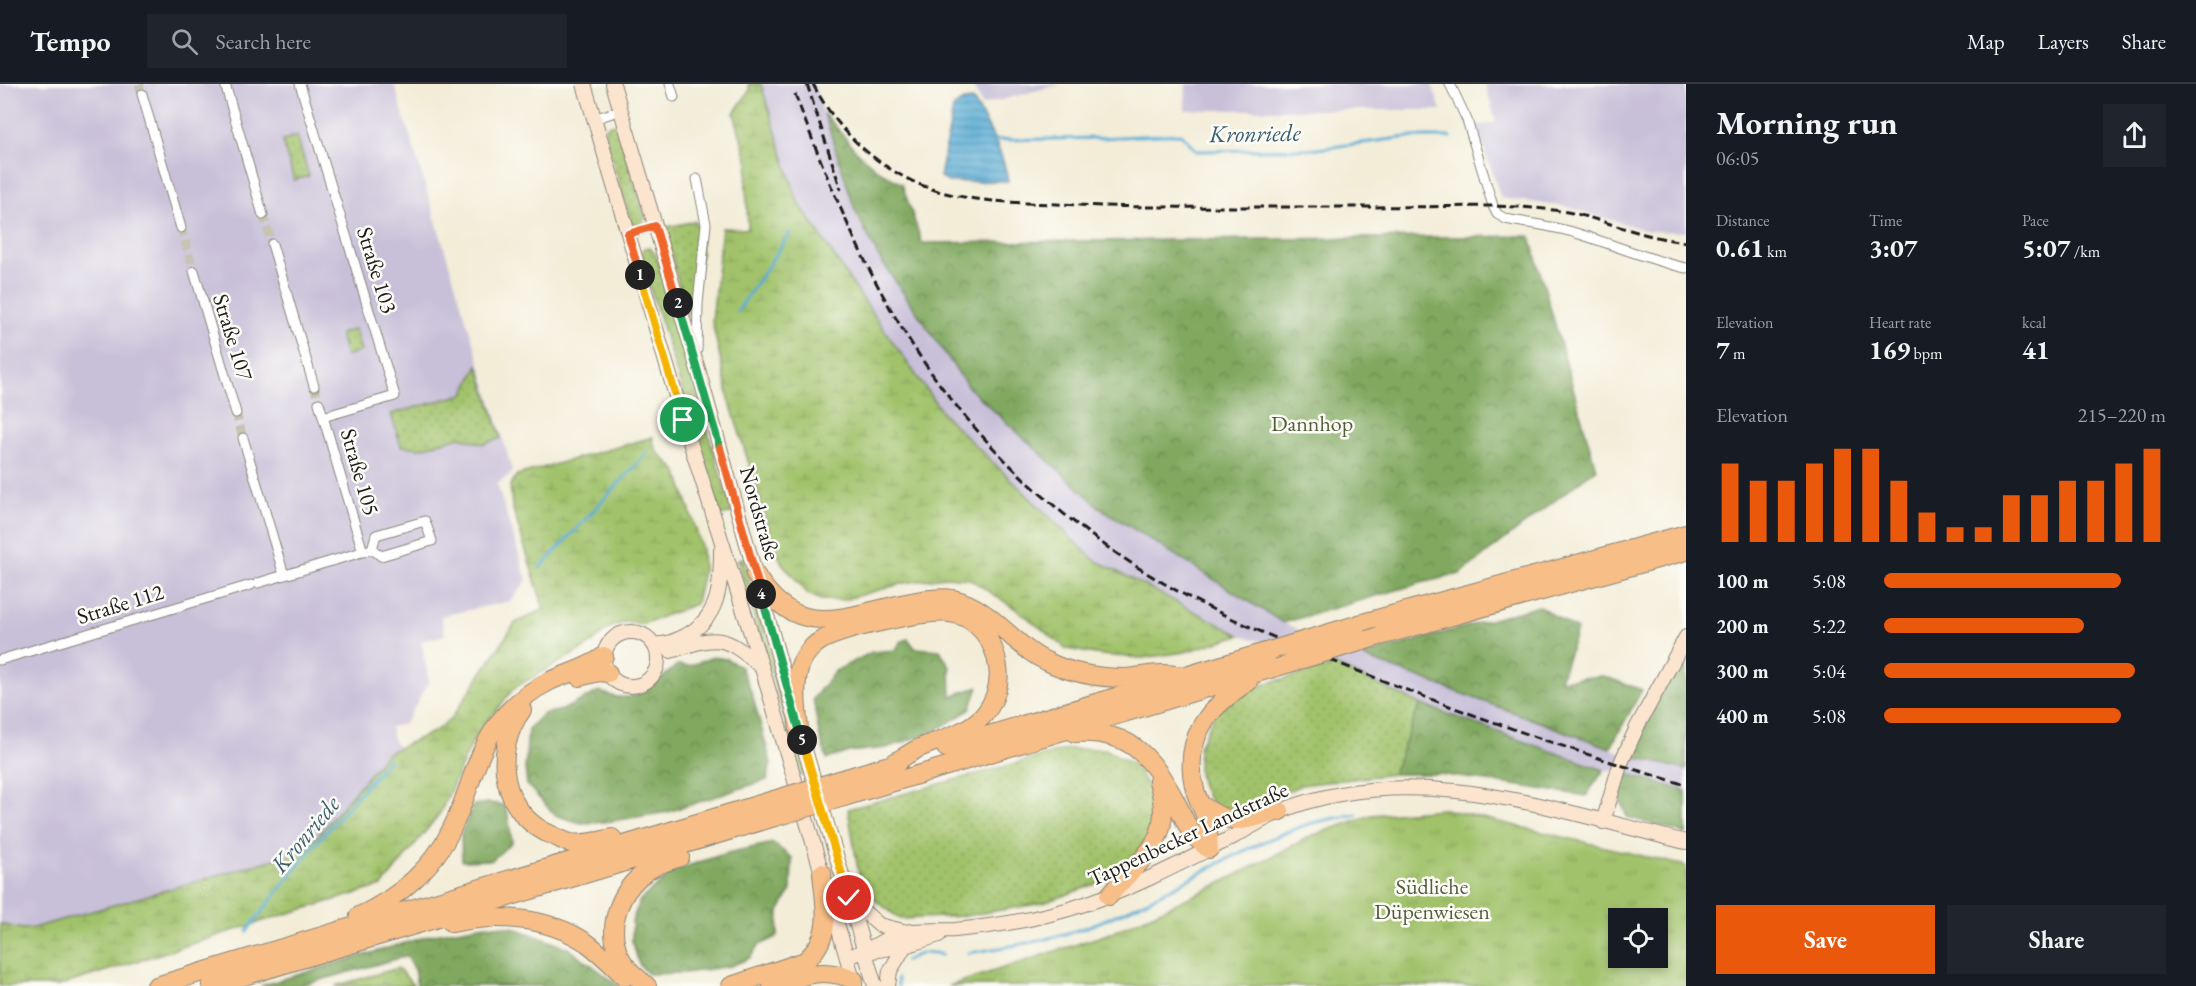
<!DOCTYPE html>
<html lang="en">
<head>
<meta charset="utf-8">
<style>
	:root { --surface:#171b24; --page:#20242c; --text:#f1f3f6; --muted:#9ea1a6; --line:#363941; --accent:#ea580c }
	body { margin:0; font-family:"EB Garamond",serif; background:var(--page); color:var(--text); height:100vh; display:flex; flex-direction:column; font-size:22px; white-space:nowrap }
	* { box-sizing:border-box; margin:0 }
	p { font-size:20px; color:var(--muted) }
	.icon { flex:none; width:33px; height:33px; fill:none; stroke:currentColor; stroke-width:2; stroke-linecap:round; stroke-linejoin:round }
	.map { position:relative; flex:1; overflow:hidden }
	.panel { display:flex; flex-direction:column; background:var(--surface); width:510px }
	.panel>* { flex:none }
	.buttons { position:absolute; left:1608px; top:824px; display:grid; gap:12px }
	.buttons a { display:grid; place-items:center; width:60px; height:60px; border-radius:0px; background:var(--surface); box-shadow:0 3px 9px #0003; font-size:30px }
	.pin { position:absolute; display:grid; place-items:center; width:51px; height:51px; color:#fff; margin:-26px; border:3px solid #fff; border-radius:50%; box-shadow:0 2px 6px #0007 }
	.km { position:absolute; width:30px; height:30px; margin:-15px; border-radius:50%; background:#222; color:#fff; font-size:16px; line-height:30px; text-align:center }
	.round { display:grid; place-items:center; flex:none; width:63px; height:63px; border-radius:0px; background:var(--page) }
	.overview { display:flex; align-items:center; justify-content:space-between; height:102px; padding:0 30px }
	h1 { font-size:33px; font-weight:700; line-height:45px }
	.stats { display:grid; grid-template-columns:repeat(3,1fr); gap:9px; height:102px; padding:6px 30px }
	.stats div { display:grid; align-content:center }
	.stats b { font-size:26px; font-weight:700 }
	.stats small { font-size:16px; font-weight:400 }
	.stats p { font-size:16px }
	.chart { height:168px; padding:12px 30px }
	.chart p { display:flex; justify-content:space-between }
	.chart svg { width:100%; height:108px; margin-top:6px; stroke:var(--accent); stroke-width:6 }
	.primary-button { display:flex; gap:12px; margin-top:auto; padding:12px 30px }
	.primary-button a { flex:1; height:69px; border-radius:0px; background:var(--accent); color:#fff; font-size:24px; font-weight:700; line-height:69px; text-align:center }
	.primary-button a+a { background:var(--page); color:var(--text) }
	ul { padding:0 30px; list-style:none; font-size:20px }
	li { display:grid; grid-template-columns:96px 72px 1fr; align-items:center; height:45px }
	li i { height:15px; border-radius:8px; background:var(--accent) }
	header { display:flex; align-items:center; gap:36px; box-sizing:border-box; height:84px; padding:0 30px; background:var(--surface); border-bottom:2px solid var(--line) }
	header strong { font-size:28px }
	nav { display:flex; gap:33px; margin-inline-start:auto; font-size:21px }
	.search { width:420px; height:54px; background:var(--page); display:flex; align-items:center; gap:15px; box-sizing:border-box; padding:0 21px; border-radius:0px; color:var(--muted); font-size:22px }
	main { display:flex; flex:1; min-height:0 }
	.map>svg:first-child { display:block }
</style>
</head>
<body>
<header>
<strong>Tempo</strong>
<div class="search"><svg class="icon" aria-label="search" viewBox="0 0 24 24"><circle cx="10" cy="10" r="6"/><path d="M15 15l6 6"/></svg>Search here</div>
<nav><a>Map</a><a>Layers</a><a>Share</a></nav>
</header>
<main>
<div class="map">
<svg width="1686" height="902" viewBox="0 0 1686 902">
	<defs>
		<pattern id="grass-dots" width="8" height="8" patternUnits="userSpaceOnUse" patternTransform="scale(1.5)"><rect width="8" height="8" fill="#a1c26b"/><path d="M2 2h.1M6 6h.1" fill="none" stroke="#8aa65c" stroke-width="1.8" stroke-linecap="round"/></pattern>
		<pattern id="forest-crowns" width="20" height="18" patternUnits="userSpaceOnUse" patternTransform="scale(1.5)"><rect width="20" height="18" fill="#80a85f"/><path d="M2 6a3 3 0 1 1 6 0M12 15a3 3 0 1 1 6 0" fill="none" stroke="#68884e"/></pattern>
		<pattern id="wetland-marsh" width="20" height="14" patternUnits="userSpaceOnUse" patternTransform="scale(1.5)"><rect width="20" height="14" fill="#a1c26b"/><path d="M1 5h8M5 5V1M11 12h8M15 12V8" fill="none" stroke="#8aa65c"/></pattern>
		<pattern id="park-tufts" width="24" height="20" patternUnits="userSpaceOnUse" patternTransform="scale(1.5)"><rect width="24" height="20" fill="#a1c26b"/><path d="M3 7l-1-3M5 7V3M7 7l1-3M15 17l-1-3M17 17v-4M19 17l1-3" fill="none" stroke="#8aa65c"/></pattern>
		<pattern id="water-rules" width="6" height="5" patternUnits="userSpaceOnUse" patternTransform="scale(1.5)"><rect width="6" height="5" fill="#59acd5"/><path d="M0 2.5h6" fill="none" stroke="#498bac"/></pattern>
	</defs>
	<rect width="100%" height="100%" fill="#fdfcf7"/>
	<filter id="ink" filterUnits="userSpaceOnUse"><feTurbulence type="fractalNoise" baseFrequency=".0167" numOctaves="2"/><feDisplacementMap in="SourceGraphic" scale="12" xChannelSelector="R" yChannelSelector="G"/><feConvolveMatrix kernelMatrix="1 2 1 2 8 2 1 2 1" color-interpolation-filters="sRGB"/></filter>
	<filter id="wash" filterUnits="userSpaceOnUse"><feTurbulence type="fractalNoise" baseFrequency=".008" numOctaves="4" result="noise"/><feDisplacementMap in="SourceGraphic" scale="24" xChannelSelector="R" yChannelSelector="G"/><feGaussianBlur stdDeviation="1.35" result="paint"/><feColorMatrix in="noise" values="0 0 0 0 0 0 0 0 0 0 0 0 0 0 0 0 0 1.4 0 .05"/><feComposite in="paint" operator="in"/></filter>
	<g filter="url(#wash)">
		<rect width="100%" height="100%" fill="#f3edd8"/>
		<path fill="#c8bfd8" d="M0 0H394L513 388 497 400 527 496 511 517 441 532 445 551 421 557 429 597 405 640 390 643 394 658 440 713 363 804 332 817 214 851 0 902Z
			M761 0H814L855 126 1283 539 1361 572 1630 672 1686 686V707L1625 689 1604 686 1420 620 1335 581 1240 551 1093 475 944 331 853 201 797 116Z
			M972 0H1061L982 21Z
			M1186 0H1432L1441 26H1185Z
			M1485 0H1686V148L1648 147 1567 123 1501 114 1476 42 1496 38Z"/>
		<path fill="url(#grass-dots)" stroke="#5e6f44" stroke-width="1.5" d="M610 40 617 41 619 47 645 133 643 139 637 141 632 140 630 136 605 52V44Z
			M297 52 309 92 294 96 282 56Z
			M695 137C710 156 694 204 692 228L688 231 685 227 666 147 668 143Z
			M649 163 656 171 732 429 721 432 644 184 642 167 644 164Z
			M355 245 361 267 346 272 340 250Z
			M478 281 501 354 483 360 460 353 421 364 401 362 391 330 464 310Z
			M743 474 807 690 802 692 737 476Z
			M1335 581 1420 620 1393 690 1301 701 1245 727H1222L1210 717 1202 703 1198 685 1199 663 1215 629 1253 603Z
			M1068 665H1105L1136 682 1153 712V747L1134 775 1107 796 1043 819 965 832 900 835 861 805 848 725Z"/>
		<path fill="url(#forest-crowns)" stroke="#4e623e" stroke-width="1.5" d="M824 29 858 69 879 87 902 100 922 159 1530 152 1596 385 1460 490 1421 499 1283 539 1100 424 969 304 878 172 855 126Z
			M1539 522 1577 546 1560 596 1603 592 1642 606 1610 664 1360 572Z
			M908 555 915 564 940 566 950 583 951 612 978 603 970 626 931 649 886 664 849 668 827 675 819 650 813 615 835 587 872 568 896 566 900 558Z
			M1686 569V686L1630 672 1652 624Z
			M713 573 727 575 741 583 752 610 771 679 767 696 668 728 606 738 580 739 555 731 527 701 525 684 528 645 543 630 562 626 599 607C634 625 653 601 677 581L689 582Z
			M1420 620 1604 686 1586 712 1440 690H1393Z
			M1625 689 1686 707V750L1627 733 1619 713Z
			M489 719 504 721 508 731 512 758 492 776 462 777 461 751 473 721Z
			M773 759 792 774 791 806 779 828 778 852 759 861 750 874 731 882 684 889 648 890 639 880 632 857V838L640 816 675 786 727 769Z
			M485 841 512 843 568 864 620 902H417L414 885 407 872 299 902H260L435 850Z"/>
		<path fill="url(#wetland-marsh)" stroke="#5e6f44" stroke-width="1.5" d="M748 0H761L797 116 853 201 944 331 1093 475 1240 551 1185 568 1142 574 1101 571 1067 565 1019 527 970 495 946 493 904 499 843 516H821L808 510 782 479 775 465 729 315 712 237 722 144 748 145 746 99 748 79 734 29 750 6Z
			M653 353C652 370 670 377 678 389L702 465 703 487 696 520 643 540 624 538 609 544 588 562 514 604 475 653 440 729 382 802 273 834 59 902H0V840L22 845 33 844 289 771 302 766 313 757 387 669 435 647 451 635 515 539 544 525 512 422 510 401 517 391Z
			M398 884 414 902H335Z"/>
		<path fill="url(#park-tufts)" stroke="#5e6f44" stroke-width="1.5" fill-rule="evenodd" d="M1444 725 1686 782V902H948L1111 849 1223 798 1311 752 1371 731ZM1618 834H1658V873H1618Z"/>
		<path fill="url(#water-rules)" stroke="#3a6478" stroke-width="1.5" d="M973 16C987 40 1004 69 1008 97L948 98 940 93 953 24 963 17Z"/>
		<g fill="none" stroke-linecap="round" stroke-linejoin="round">
			<path stroke="#59acd5" stroke-width="3" d="M995 56 1100 54 1181 50 1197 67 1317 65 1408 53H1451
				M737 228 790 149
				M540 484 648 368
				M247 847 311 765 389 675
				M968 869C1007 863 1046 857 1084 844 1160 816 1227 769 1303 742 1320 736 1339 734 1357 730
				M906 877C919 869 928 866 942 871
				M897 895 898 902"/>
		</g>
	</g>
	<g filter="url(#ink)">
		<g fill="none" stroke-linecap="round" stroke-linejoin="round">
			<path stroke="#c8c3b2" stroke-width="9" stroke-dasharray="9 4.5" stroke-linecap="butt" d="M139 0 142 10
				M263 131 272 160
				M181 144 194 187
				M314 302 319 319
				M236 329 243 354"/>
			<g stroke="#88847a" stroke-width="11">
				<path id="street" d="M225 0 263 131
					M300 0 395 312 323 333
					M670 0 674 13
					M1450 0 1467 36 1493 122 1497 130 1506 135C1530 140 1555 142 1579 150 1615 161 1649 176 1686 184
					M142 10 181 144
					M594 35 621 26
					M697 95 706 140 698 220 697 266
					M628 150 655 142
					M272 160 314 302
					M194 187 236 329
					M319 319 363 468
					M243 354 284 491
					M258 499 372 465 381 472 432 457 425 437 376 451 372 465
					M0 576 251 501"/>
			</g>
			<g stroke="#88847a" stroke-width="16">
				<path id="secondary" d="M584 0 683 336 762 584 824 796
					M613 0 700 292 799 646 875 902
					M604 575a27 27 0 1 1 54 0a27 27 0 1 1-54 0Z
					M654 560C666 561 675 557 685 552 720 533 721 502 721 466
					M671 567C717 551 724 550 761 583
					M1603 738 1620 681 1637 643 1686 553
					M830 815 855 902
					M852 817 879 841 903 847
					M871 867 905 862 939 851
					M856 870C874 865 887 851 905 848 922 845 939 847 955 846 998 842 1044 834 1085 820 1136 803 1185 777 1233 753 1249 744 1265 734 1281 727 1413 674 1555 726 1686 758
					M888 902 890 887 905 862"/>
			</g>
			<g stroke="#88847a" stroke-width="20">
				<path id="highway" d="M755 490C799 563 851 528 916 517 928 515 941 513 953 515 992 524 1012 561 1046 577 1070 589 1099 594 1126 594 1138 593 1150 590 1162 590 1169 590 1177 591 1184 592
					M1359 540 1686 450
					M1380 552 1686 467
					M579 593 599 588 608 589
					M522 626C491 668 501 732 554 752 559 754 565 758 571 759 584 761 599 757 612 754
					M799 646C797 624 793 601 801 579 805 570 814 560 822 556 844 544 926 526 950 529 977 532 995 558 998 583 1001 600 994 620 982 633 963 651 939 655 917 665 908 670 899 676 890 681
					M1075 649C1130 646 1150 671 1175 716 1181 727 1185 739 1192 749 1196 755 1203 760 1209 765
					M946 664 1272 566
					M839 696 899 678
					M844 713 1290 579
					M1200 720C1233 744 1243 736 1280 727
					M1209 765C1208 756 1209 745 1207 737 1204 726 1198 717 1195 706 1182 655 1207 624 1248 598
					M1109 812C1142 771 1176 758 1158 697
					M359 832C399 814 435 782 453 742 470 707 476 668 500 637 513 621 531 606 550 597 568 589 588 584 604 572
					M452 839C497 829 548 833 587 859 601 869 613 882 625 893
					M772 901C803 892 822 882 854 896
					M156 902 770 717
					M211 902 775 733
					M647 902C636 893 625 884 619 871 605 838 623 799 654 783 662 778 672 776 680 773
					M731 902 805 877C834 852 825 823 822 789"/>
			</g>
			<use href="#street" stroke="#fff" stroke-width="9"/>
			<use href="#secondary" stroke="#fce5cf" stroke-width="14"/>
			<use href="#highway" stroke="#f7be87" stroke-width="18"/>
			<path stroke="#1c1c1c" stroke-width="3" stroke-dasharray="9 4.5" stroke-linecap="butt" d="M807 0 841 106
				M813 0C835 44 875 82 921 101 970 121 1026 118 1078 121 1143 124 1209 123 1274 123 1347 123 1420 123 1493 122 1521 123 1549 124 1577 130 1614 140 1647 154 1686 158
				M795 10C833 111 873 210 938 298 1006 390 1098 467 1200 519 1257 548 1317 571 1376 594 1478 634 1581 670 1686 701"/>
			<g stroke="#88847a" stroke-width="20" stroke-linecap="butt">
				<path id="highway-bridge" d="M1272 566 1359 540
					M1290 579 1380 552
					M770 717 839 696
					M775 733 844 713"/>
			</g>
			<use href="#highway-bridge" stroke="#f7be87" stroke-width="18"/>
		</g>
	</g>
	<g fill="none" stroke-linecap="round" stroke-linejoin="round" filter="url(#ink)">
		<g stroke="#fff" stroke-width="12">
			<path id="split-1" d="M640 191 683 336"/>
		</g>
		<g stroke="#fff" stroke-width="12">
			<path id="split-2" d="M640 191 628 150 655 142 678 219"/>
		</g>
		<g stroke="#fff" stroke-width="12">
			<path id="split-3" d="M678 219 720 364"/>
		</g>
		<g stroke="#fff" stroke-width="12">
			<path id="split-4" d="M720 364 761 510"/>
		</g>
		<g stroke="#fff" stroke-width="12">
			<path id="split-5" d="M761 510 802 656"/>
		</g>
		<g stroke="#fff" stroke-width="12">
			<path id="split-6" d="M802 656 849 814"/>
		</g>
		<use href="#split-1" stroke="#f5b400" stroke-width="8"/>
		<use href="#split-2" stroke="#f0652b" stroke-width="8"/>
		<use href="#split-3" stroke="#22a559" stroke-width="8"/>
		<use href="#split-4" stroke="#f0652b" stroke-width="8"/>
		<use href="#split-5" stroke="#22a559" stroke-width="8"/>
		<use href="#split-6" stroke="#f5b400" stroke-width="8"/>
	</g>
	<g text-anchor="middle" dominant-baseline="central" stroke-width="5" stroke-linejoin="round" paint-order="stroke">
		<g font-size="22" fill="#1c1c1c" stroke="#fdfcf7">
			<text transform="translate(377 186) rotate(73)">Straße 103</text>
			<text transform="translate(233 253) rotate(73)">Straße 107</text>
			<text transform="translate(360 388) rotate(74)">Straße 105</text>
			<text transform="translate(760 429) rotate(74)">Nordstraße</text>
			<text transform="translate(120 520) rotate(-17)">Straße 112</text>
			<text transform="translate(1188 750) rotate(-25)">Tappenbecker Landstraße</text>
		</g>
		<g font-size="22" fill="#515e3c" stroke="#fdfcf7">
			<text x="1312" y="339">Dannhop</text>
			<text x="1432" y="802">Südliche<tspan x="1432" dy="25">Düpenwiesen</tspan></text>
		</g>
		<g font-size="24" font-style="italic" fill="#375d6f" stroke="#fdfcf7">
			<text transform="translate(1255 49) rotate(-1)">Kronriede</text>
			<text transform="translate(305 750) rotate(-50)">Kronriede</text>
		</g>
	</g>
</svg>
<div class="buttons">
<a><svg class="icon" aria-label="locate" viewBox="0 0 24 24"><circle cx="12" cy="12" r="6"/><path d="M12 2v4M12 18v4M2 12h4M18 12h4"/></svg></a>
</div>
<div class="pin" style="left:683px;top:336px;background:#1e9e55"><svg class="icon" aria-label="arrive" viewBox="0 0 24 24"><path d="M6 21V4h12l-3 4 3 4H6"/></svg></div>
<div class="pin" style="left:849px;top:814px;background:#d93025"><svg class="icon" aria-label="check" viewBox="0 0 24 24"><path d="M5 12l5 5 9-10"/></svg></div>
<b class="km" style="left:640px;top:191px">1</b>
<b class="km" style="left:678px;top:219px">2</b>
<b class="km" style="left:761px;top:510px">4</b>
<b class="km" style="left:802px;top:656px">5</b>
</div>
<section class="panel">
<div class="overview"><div><h1>Morning run</h1><p>06:05</p></div><a class="round"><svg class="icon" aria-label="share" viewBox="0 0 24 24"><path d="M12 15V3M7 8l5-5 5 5M5 13v7h14v-7"/></svg></a></div>
<div class="stats">
<div><p>Distance</p><b>0.61<small> km</small></b></div>
<div><p>Time</p><b>3:07</b></div>
<div><p>Pace</p><b>5:07<small> /km</small></b></div>
</div>
<div class="stats">
<div><p>Elevation</p><b>7<small> m</small></b></div>
<div><p>Heart rate</p><b>169<small> bpm</small></b></div>
<div><p>kcal</p><b>41</b></div>
</div>
<div class="chart"><p><span>Elevation</span>215–220 m</p>
<svg viewBox="0 0 160 44" preserveAspectRatio="none"><path d="M5 44V12M15 44V19M25 44V19M35 44V12M45 44V6M55 44V6M65 44V19M75 44V32M85 44V38M95 44V38M105 44V25M115 44V25M125 44V19M135 44V19M145 44V12M155 44V6"/></svg>
</div>
<ul>
<li><b>100 m</b>5:08<i style="width:84%"></i></li>
<li><b>200 m</b>5:22<i style="width:71%"></i></li>
<li><b>300 m</b>5:04<i style="width:89%"></i></li>
<li><b>400 m</b>5:08<i style="width:84%"></i></li>
</ul>
<div class="primary-button"><a>Save</a><a>Share</a></div>
</section>
</main>
</body>
</html>
